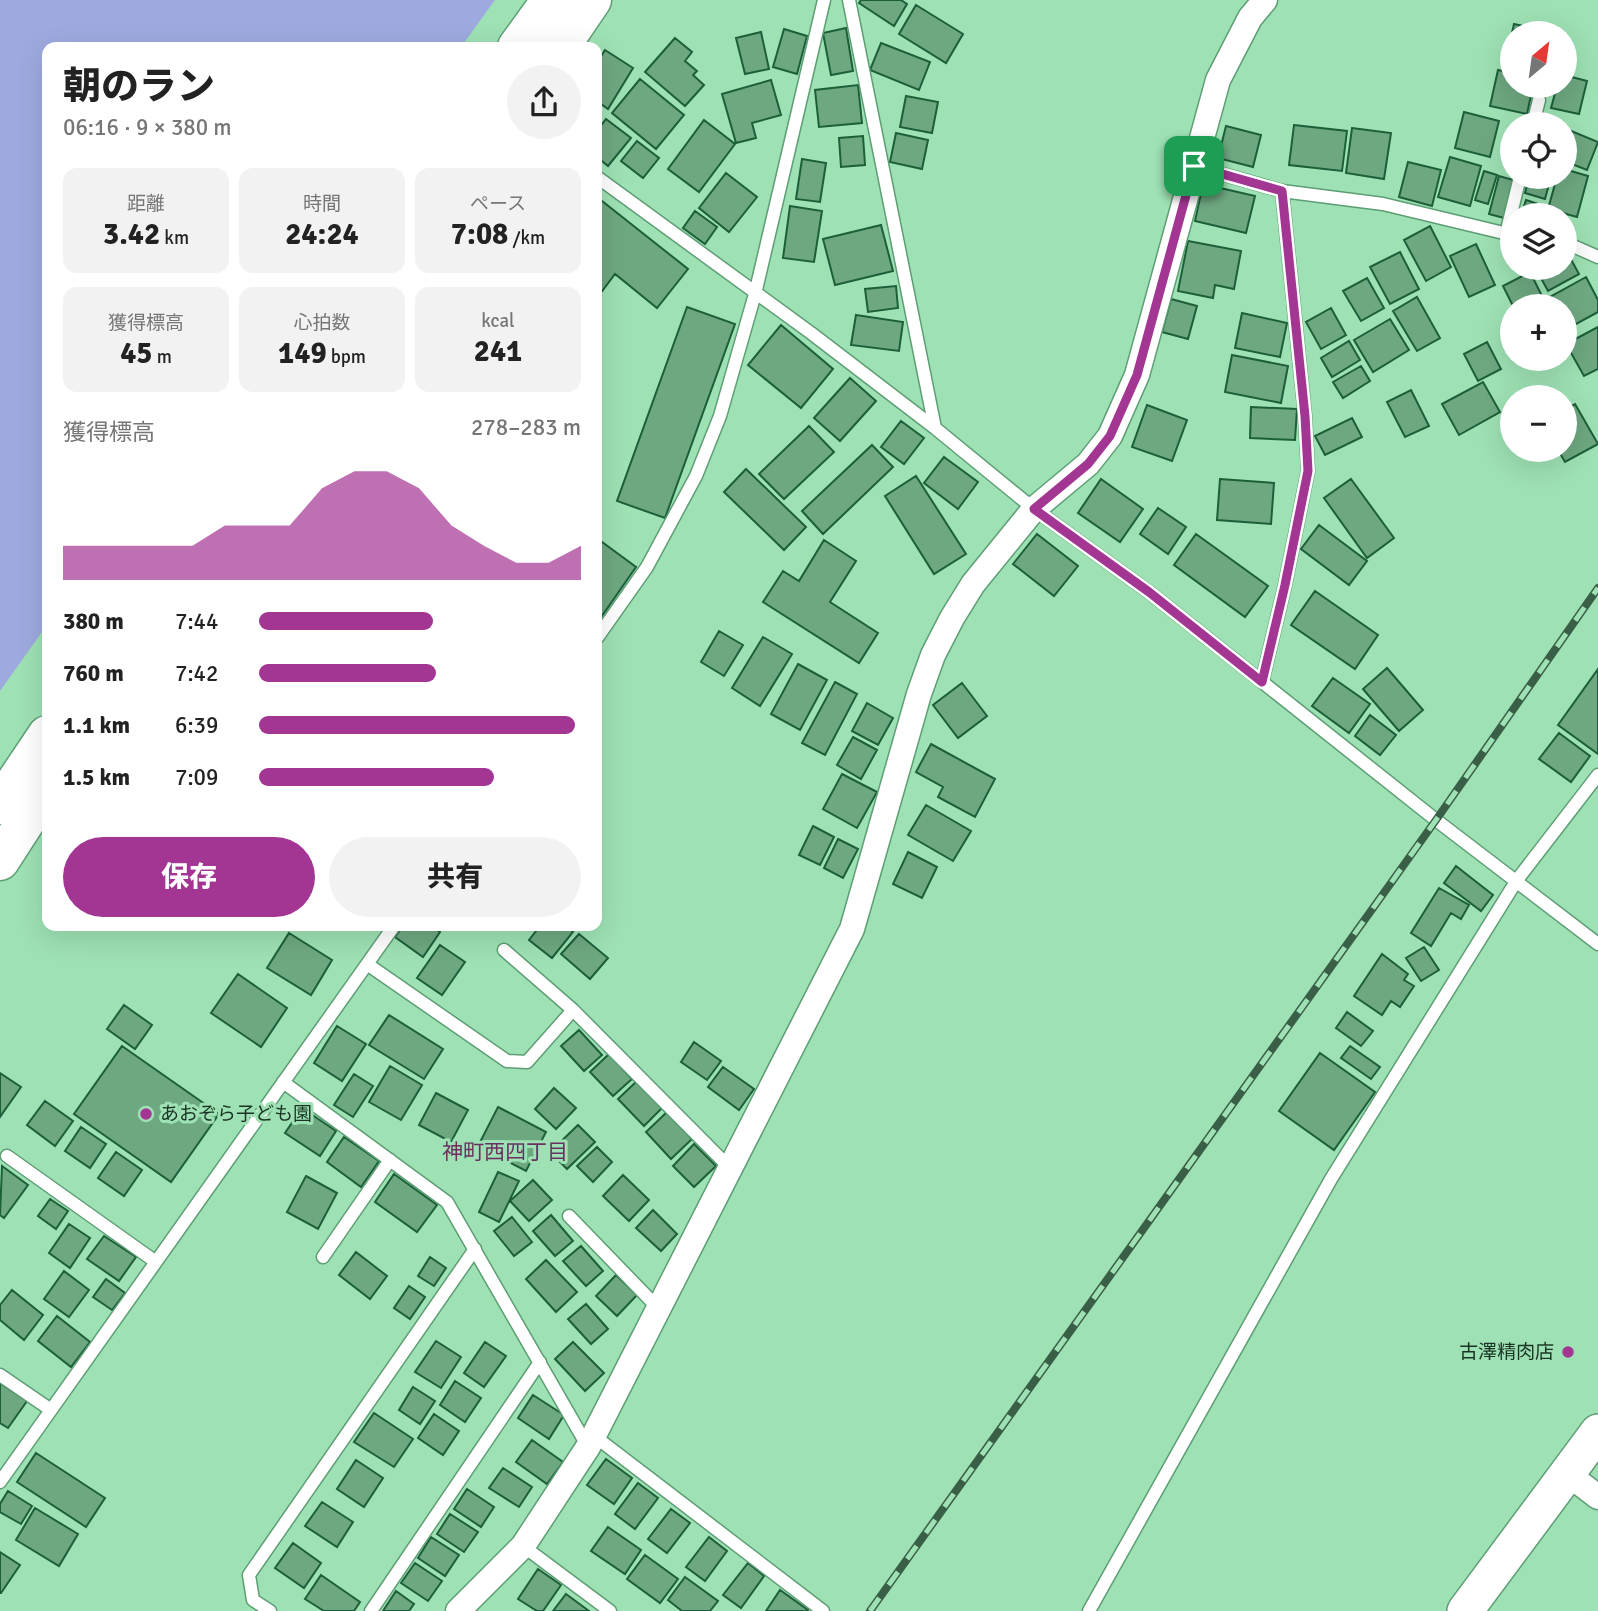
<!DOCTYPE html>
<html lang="ja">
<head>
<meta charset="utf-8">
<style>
	:root { --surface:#fff; --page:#f2f2f2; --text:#222; --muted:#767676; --accent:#a33593 }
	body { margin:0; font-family:Signika,"Noto Sans JP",sans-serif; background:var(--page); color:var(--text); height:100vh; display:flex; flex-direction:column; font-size:26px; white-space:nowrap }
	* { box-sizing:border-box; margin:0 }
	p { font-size:23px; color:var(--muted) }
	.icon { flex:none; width:38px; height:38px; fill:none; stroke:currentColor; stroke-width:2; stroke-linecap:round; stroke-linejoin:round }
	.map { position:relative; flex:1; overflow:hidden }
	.panel { position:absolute; left:42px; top:42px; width:560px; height:889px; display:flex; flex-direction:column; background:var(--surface); border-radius:14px; box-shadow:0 7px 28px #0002 }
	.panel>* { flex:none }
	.needle { width:46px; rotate:29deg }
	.buttons { position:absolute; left:1500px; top:21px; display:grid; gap:14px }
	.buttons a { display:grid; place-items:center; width:77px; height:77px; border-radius:50%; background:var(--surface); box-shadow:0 7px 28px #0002; font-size:35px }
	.pin { position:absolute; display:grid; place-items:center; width:60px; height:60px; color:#fff; margin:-30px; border-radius:14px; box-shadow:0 4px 10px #0006 }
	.round { display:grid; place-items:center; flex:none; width:74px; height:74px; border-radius:37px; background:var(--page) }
	.head { display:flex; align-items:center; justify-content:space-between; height:119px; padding:0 21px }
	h1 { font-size:38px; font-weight:800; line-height:52px }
	.metrics { display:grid; grid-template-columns:repeat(3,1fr); gap:10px; height:119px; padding:7px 21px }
	.metrics div { display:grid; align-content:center; border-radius:14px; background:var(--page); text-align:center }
	.metrics b { font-size:30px; font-weight:800 }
	.metrics small { font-size:19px; font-weight:400 }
	.metrics p { font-size:19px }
	.chart { height:196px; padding:14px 21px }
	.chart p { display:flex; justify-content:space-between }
	.chart svg { width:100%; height:126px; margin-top:7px; fill:var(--accent); opacity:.7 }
	.primary-button { display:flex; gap:14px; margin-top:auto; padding:14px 21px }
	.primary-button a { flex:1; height:80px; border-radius:42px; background:var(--accent); color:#fff; font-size:28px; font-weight:800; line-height:80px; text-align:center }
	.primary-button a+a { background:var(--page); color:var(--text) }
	ul { padding:0 21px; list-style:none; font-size:23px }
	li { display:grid; grid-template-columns:112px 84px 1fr; align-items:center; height:52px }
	li i { height:18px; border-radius:9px; background:var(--accent) }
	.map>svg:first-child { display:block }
</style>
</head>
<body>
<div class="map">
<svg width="1598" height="1611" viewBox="0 0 1598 1611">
	<rect width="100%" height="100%" fill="#9ee1b4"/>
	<path fill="#9eaadf" d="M0 0H495L461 47H47V625L0 691Z"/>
	<path fill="#6ea881" stroke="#1c603a" stroke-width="2" d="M861 0H901L907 4 894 26 859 3Z
		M916 5 963 34 946 63 899 34Z
		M1514 24 1555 33H1512Z
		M846 28 853 71 831 75 823 33Z
		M784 29 807 36 797 74 773 67Z
		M761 32 769 69 745 74 736 38Z
		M675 38 692 52 685 61 697 71 693 75 704 85 685 106 645 72Z
		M881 43 930 62 919 90 870 70Z
		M605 50 633 68 608 109 597 101V63Z
		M1498 70 1512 73V86H1533L1527 114 1490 106Z
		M1564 75 1587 81 1579 114 1551 108 1557 86H1564Z
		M640 79 684 115 656 149 612 113Z
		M771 80 781 115 752 123 756 138 736 143 722 94Z
		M858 85 862 123 819 127 815 90Z
		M906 96 938 102 932 133 900 127Z
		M1464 112 1499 121 1490 157 1455 148Z
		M606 119 631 138 608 166 597 157V131Z
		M704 120 735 144 699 192 668 169Z
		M1294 125 1347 131 1342 171 1289 165Z
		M1226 126 1261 135 1253 167 1218 158Z
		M1352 128 1391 133 1384 179 1346 173Z
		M1564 128 1598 142 1587 170 1564 161Z
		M896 133 928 140 922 169 890 162Z
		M863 136 865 165 841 167 839 138Z
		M637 141 659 158 643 178 621 161Z
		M1450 157 1481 166 1470 206 1438 197Z
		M802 159 826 163 820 202 796 199Z
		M1408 162 1441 170 1432 206 1399 197Z
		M1564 169 1588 176 1577 217 1548 209 1557 177H1564Z
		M1484 171 1497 175 1488 204 1475 200Z
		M726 173 757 197 729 232 699 208Z
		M1499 176 1513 180 1504 218 1489 214Z
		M1529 177H1551L1545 199 1525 193Z
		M1203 184 1255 196 1246 233 1195 221Z
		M597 197 688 269 657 308 615 274 597 298Z
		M1526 200 1544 206 1541 215H1521Z
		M790 206 822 211 814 262 783 258Z
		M695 211 717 227 705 244 683 228Z
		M881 225 893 271 835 285 823 239Z
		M1430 226 1451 267 1426 281 1404 240Z
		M1188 241 1241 251 1234 289 1215 285 1213 298 1178 291Z
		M1476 244 1495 285 1469 297 1450 256Z
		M1400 252 1419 289 1390 304 1370 267Z
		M1567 252 1579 274 1548 291 1536 269 1564 268V254Z
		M1530 272 1543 298 1526 306H1513L1503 286Z
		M1586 277 1598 300V312L1567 329 1564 324V306H1555L1550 297Z
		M1367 278 1384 308 1361 321 1343 291Z
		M896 286 898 308 868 312 865 289Z
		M1417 297 1440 338 1417 351 1393 311Z
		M1171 299 1197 306 1188 339 1162 332Z
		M687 307 735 324 665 518 617 501Z
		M1331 308 1346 335 1321 349 1306 322Z
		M1242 313 1287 323 1280 357 1235 348Z
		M856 315 903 322 899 351 851 345Z
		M1390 319 1409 350 1373 372 1354 340Z
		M781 325 833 369 801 408 748 365Z
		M1598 327V369L1584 376 1566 344Z
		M1349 341 1360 360 1332 377 1321 358Z
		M1487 342 1501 369 1478 381 1464 354Z
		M1232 355 1288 366 1281 403 1225 392Z
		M1361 366 1370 381 1343 398 1333 382Z
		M850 378 876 401 840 441 814 418Z
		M1483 382 1500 412 1459 435 1442 404Z
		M1411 390 1429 426 1405 437 1387 402Z
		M1575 404 1598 444 1565 462 1558 450H1564V410Z
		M1147 405 1187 420 1172 461 1132 447Z
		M1251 407 1297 409 1295 440 1250 438Z
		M1352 418 1362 437 1325 455 1315 436Z
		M901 421 924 438 904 464 881 447Z
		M809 426 834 452 784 499 759 474Z
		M872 445 893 467 823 534 802 511Z
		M944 457 978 482 958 509 924 483Z
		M746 469 806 527 784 550 724 492Z
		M916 476 966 554 934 574 885 496Z
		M1101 479 1143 509 1120 542 1078 513Z
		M1220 479 1274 483 1271 524 1217 520Z
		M1351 479 1394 538 1367 558 1324 498Z
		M1158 508 1186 527 1168 554 1140 534Z
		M1319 525 1367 561 1349 585 1301 549Z
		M1037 534 1078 566 1054 596 1013 564Z
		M1196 534 1268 586 1245 617 1174 565Z
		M598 539 636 567 597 623V541Z
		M824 540 856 561 830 602 878 633 859 663 763 602 783 571 799 581Z
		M1315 591 1378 635 1355 669 1291 625Z
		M719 631 743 645 724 676 701 662Z
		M763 637 792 654 760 706 732 688Z
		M798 664 827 680 800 730 771 714Z
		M1387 668 1423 710 1399 731 1363 689Z
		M1598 669V754L1558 725Z
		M1333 678 1370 704 1349 733 1312 706Z
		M835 682 857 694 825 755 802 743Z
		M962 683 987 716 958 738 933 705Z
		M867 703 893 718 878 745 852 731Z
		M1370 715 1396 735 1380 755 1355 736Z
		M1559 733 1590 756 1571 782 1539 759Z
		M853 737 877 750 861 779 837 765Z
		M931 744 995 779 975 817 938 797 943 787 916 772Z
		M842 774 877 792 857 828 823 809Z
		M926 805 971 831 953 861 908 835Z
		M813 826 834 837 820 865 799 855Z
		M838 839 858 849 843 878 824 868Z
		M908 852 937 867 922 898 893 884Z
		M1456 866 1493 895 1481 911 1444 883Z
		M1439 888 1469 905 1461 919 1451 913 1431 946 1411 933Z
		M403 926H430L440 932 423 957 395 937Z
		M540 926H566L573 932 552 958 529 940Z
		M289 933 332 960 311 995 267 968Z
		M579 934 608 958 590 979 561 954Z
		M440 945 465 962 442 995 417 978Z
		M1424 947 1439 970 1421 981 1406 958Z
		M1382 954 1408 974 1404 980 1414 986 1400 1007 1391 1001 1382 1015 1354 996Z
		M238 974 287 1008 261 1047 211 1013Z
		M124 1005 152 1025 135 1049 107 1029Z
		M1347 1012 1373 1031 1361 1046 1336 1028Z
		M389 1015 443 1049 424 1079 369 1045Z
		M337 1026 366 1044 342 1081 314 1063Z
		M579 1030 602 1055 584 1071 561 1046Z
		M694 1042 721 1061 707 1080 681 1062Z
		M122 1046 219 1114 171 1182 74 1114Z
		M1350 1046 1380 1067 1371 1079 1341 1058Z
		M1320 1053 1375 1092 1334 1150 1279 1111Z
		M609 1054 632 1079 613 1096 590 1072Z
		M390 1066 422 1085 401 1120 369 1102Z
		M723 1067 754 1089 739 1110 708 1087Z
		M0 1073 21 1087 0 1117Z
		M354 1074 373 1086 353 1117 334 1105Z
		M638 1080 663 1107 644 1126 618 1099Z
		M554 1088 576 1108 556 1129 535 1109Z
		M436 1093 468 1110 451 1142 419 1125Z
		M45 1101 73 1121 55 1146 27 1125Z
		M498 1107 546 1132 526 1171 478 1146Z
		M302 1108 336 1131 320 1156 285 1133Z
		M667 1112 692 1139 671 1159 646 1132Z
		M578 1125 595 1142 567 1169 550 1152Z
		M81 1127 106 1144 90 1168 65 1151Z
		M344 1137 379 1161 361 1187 327 1162Z
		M694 1144 716 1166 694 1187 673 1166Z
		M597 1147 612 1162 593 1182 577 1166Z
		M116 1152 142 1170 124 1196 98 1178Z
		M2 1166 28 1185 4 1218 0 1215Z
		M498 1172 519 1181 499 1222 479 1212Z
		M394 1174 437 1205 417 1232 375 1202Z
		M623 1175 649 1200 629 1221 603 1196Z
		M306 1176 337 1193 318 1229 287 1212Z
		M533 1180 552 1200 529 1221 510 1201Z
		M50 1199 68 1211 56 1229 38 1216Z
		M653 1210 677 1234 661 1251 636 1228Z
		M551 1215 573 1241 555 1256 533 1231Z
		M512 1217 532 1242 514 1256 494 1231Z
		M69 1224 90 1238 70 1268 49 1253Z
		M104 1236 136 1257 119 1281 87 1259Z
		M581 1246 603 1271 586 1286 563 1261Z
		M356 1252 387 1276 370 1299 339 1275Z
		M430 1257 446 1268 434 1286 418 1276Z
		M546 1260 577 1292 556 1312 526 1279Z
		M64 1271 89 1290 69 1317 44 1299Z
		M616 1275 637 1295 617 1316 596 1296Z
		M106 1279 125 1293 112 1310 93 1297Z
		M409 1286 425 1297 410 1319 394 1308Z
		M12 1290 43 1315 24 1340 0 1320V1305Z
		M586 1304 608 1329 591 1344 568 1319Z
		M57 1316 90 1342 71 1367 38 1341Z
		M436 1341 461 1357 441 1388 415 1372Z
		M485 1342 506 1356 484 1387 464 1373Z
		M573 1342 604 1373 585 1391 555 1359Z
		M455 1381 481 1398 465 1422 440 1405Z
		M0 1383 27 1401 8 1428 0 1423Z
		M413 1387 435 1401 420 1424 399 1410Z
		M533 1395 564 1415 549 1439 518 1418Z
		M374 1413 413 1439 394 1467 354 1442Z
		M434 1414 459 1431 443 1455 418 1438Z
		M532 1440 563 1462 547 1484 516 1462Z
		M36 1453 105 1498 86 1527 17 1482Z
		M606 1459 632 1478 614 1504 587 1485Z
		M356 1460 383 1478 364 1507 337 1489Z
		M503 1468 532 1487 519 1507 489 1488Z
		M638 1483 658 1498 635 1529 615 1514Z
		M467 1489 494 1507 481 1527 454 1509Z
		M8 1491 32 1506 21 1524 0 1512V1504Z
		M322 1502 353 1522 337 1547 305 1526Z
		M35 1508 78 1534 59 1566 16 1540Z
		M671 1509 690 1523 667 1553 648 1539Z
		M450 1514 478 1532 464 1552 437 1534Z
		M608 1527 641 1550 625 1574 591 1551Z
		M431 1537 459 1555 445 1576 418 1558Z
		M709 1537 727 1551 705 1581 686 1567Z
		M293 1543 321 1563 304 1588 275 1568Z
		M0 1552 20 1565 1 1593H0Z
		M645 1555 678 1579 660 1603 627 1579Z
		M415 1563 442 1581 428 1601 401 1583Z
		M748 1563 764 1576 741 1608 723 1595Z
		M538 1569 561 1585 543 1611H537L518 1599Z
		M321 1575 360 1602 354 1611H324L305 1599Z
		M685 1577 718 1601 710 1611H682L668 1600Z
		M780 1590 808 1610 807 1611H766Z
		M396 1591 414 1604 409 1611H383Z
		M566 1594 589 1611H553Z"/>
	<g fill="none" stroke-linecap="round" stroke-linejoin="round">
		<g stroke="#5d9e74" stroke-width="15">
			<path id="service" d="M849 0 935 428
				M1533 124 1539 100
				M1194 166 1282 191 1383 204 1512 235
				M597 177 811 333 935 428 1034 509 1149 592 1436 820 1598 944
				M1506 234 1520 177
				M1564 242 1598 257
				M597 638 647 567 696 476 720 416 755 294 824 0
				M1262 682 1285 585 1308 471 1305 416 1282 191
				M504 950 573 1010 730 1168
				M367 964 507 1061 527 1062 573 1010
				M283 1082 447 1202 588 1447
				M7 1156 156 1262
				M569 1216 659 1309
				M323 1257 390 1160
				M0 1375 51 1410
				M593 1435 823 1611
				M0 1482 394 926
				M523 1546 610 1611
				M270 1611 253 1600 249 1575 475 1249
				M371 1611 540 1362
				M1089 1611 1331 1179 1517 880 1598 775"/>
		</g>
		<g stroke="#5d9e74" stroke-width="27">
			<path id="minor" d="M1568 1474 1598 1497
				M458 1611 523 1546 588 1447 852 929 919 694 933 655 952 618 973 584 1034 509 1088 464 1110 436 1137 375 1218 80 1250 18 1265 0"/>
		</g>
		<g stroke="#5d9e74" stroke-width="38">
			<path id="secondary" d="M1465 1611 1598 1432"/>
		</g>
		<g stroke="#5d9e74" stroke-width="41">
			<path id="trunk" d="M517 47 551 0
				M560 47 592 0
				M0 805 47 735
				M0 861 47 788"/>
		</g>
		<use href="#service" stroke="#fff" stroke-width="12"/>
		<use href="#minor" stroke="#fff" stroke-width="24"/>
		<use href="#secondary" stroke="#fff" stroke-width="35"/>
		<use href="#trunk" stroke="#fff" stroke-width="38"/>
		<g stroke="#3a5f47" stroke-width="8">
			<path id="rail" d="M870 1611 1436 820 1598 588"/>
		</g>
		<use href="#rail" stroke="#9ee1b4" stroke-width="5" stroke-dasharray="16" stroke-linecap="butt"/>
	</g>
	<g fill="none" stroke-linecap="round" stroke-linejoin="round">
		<g stroke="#fff" stroke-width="14">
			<path id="route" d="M1194 166 1282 191 1305 416 1308 471 1285 585 1262 682 1149 592 1034 509 1088 464 1110 436 1137 375Z"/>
		</g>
		<use href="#route" stroke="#a33593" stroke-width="9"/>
	</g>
	<g fill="#a33593" stroke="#9ee1b4" stroke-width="2.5">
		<circle cx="146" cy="1114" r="7"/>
		<circle cx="1568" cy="1352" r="7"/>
	</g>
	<g text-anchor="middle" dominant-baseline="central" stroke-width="6" stroke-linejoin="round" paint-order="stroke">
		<g font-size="19" fill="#193423" stroke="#9ee1b4" text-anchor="start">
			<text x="160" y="1114">あおぞら子ども園</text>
			<text x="1554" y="1352" text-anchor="end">古澤精肉店</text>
		</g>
		<g font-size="21" fill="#68315f" stroke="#9ee1b4">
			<text x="505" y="1152">神町西四丁目</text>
		</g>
	</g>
</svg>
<div class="buttons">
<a><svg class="needle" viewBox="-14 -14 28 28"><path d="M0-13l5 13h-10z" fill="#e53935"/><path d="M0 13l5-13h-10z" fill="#767676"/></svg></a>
<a><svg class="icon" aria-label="locate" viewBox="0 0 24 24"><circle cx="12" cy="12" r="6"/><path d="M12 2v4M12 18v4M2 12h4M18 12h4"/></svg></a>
<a><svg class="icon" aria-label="layers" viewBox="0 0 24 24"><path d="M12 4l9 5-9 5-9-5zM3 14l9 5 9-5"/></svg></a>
<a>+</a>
<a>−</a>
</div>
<div class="pin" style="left:1194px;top:166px;background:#1e9e55"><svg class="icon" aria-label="arrive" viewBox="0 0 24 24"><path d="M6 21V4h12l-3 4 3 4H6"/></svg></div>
<section class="panel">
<div class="head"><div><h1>朝のラン</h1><p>06:16 · 9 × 380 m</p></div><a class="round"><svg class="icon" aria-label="share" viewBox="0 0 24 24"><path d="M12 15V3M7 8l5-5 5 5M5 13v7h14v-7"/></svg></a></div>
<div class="metrics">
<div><p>距離</p><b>3.42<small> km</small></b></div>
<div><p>時間</p><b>24:24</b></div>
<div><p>ペース</p><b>7:08<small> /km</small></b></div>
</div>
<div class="metrics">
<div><p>獲得標高</p><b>45<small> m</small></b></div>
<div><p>心拍数</p><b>149<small> bpm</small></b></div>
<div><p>kcal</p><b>241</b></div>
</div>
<div class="chart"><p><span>獲得標高</span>278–283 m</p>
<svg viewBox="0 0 160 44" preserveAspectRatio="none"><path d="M0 44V32L10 32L20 32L30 32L40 32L50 25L60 25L70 25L80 12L90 6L100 6L110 12L120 25L130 32L140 38L150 38L160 32V44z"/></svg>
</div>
<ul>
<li><b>380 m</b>7:44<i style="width:54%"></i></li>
<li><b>760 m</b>7:42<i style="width:55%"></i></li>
<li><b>1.1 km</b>6:39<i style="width:98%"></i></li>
<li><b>1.5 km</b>7:09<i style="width:73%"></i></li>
</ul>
<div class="primary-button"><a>保存</a><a>共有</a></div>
</section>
</div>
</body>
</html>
